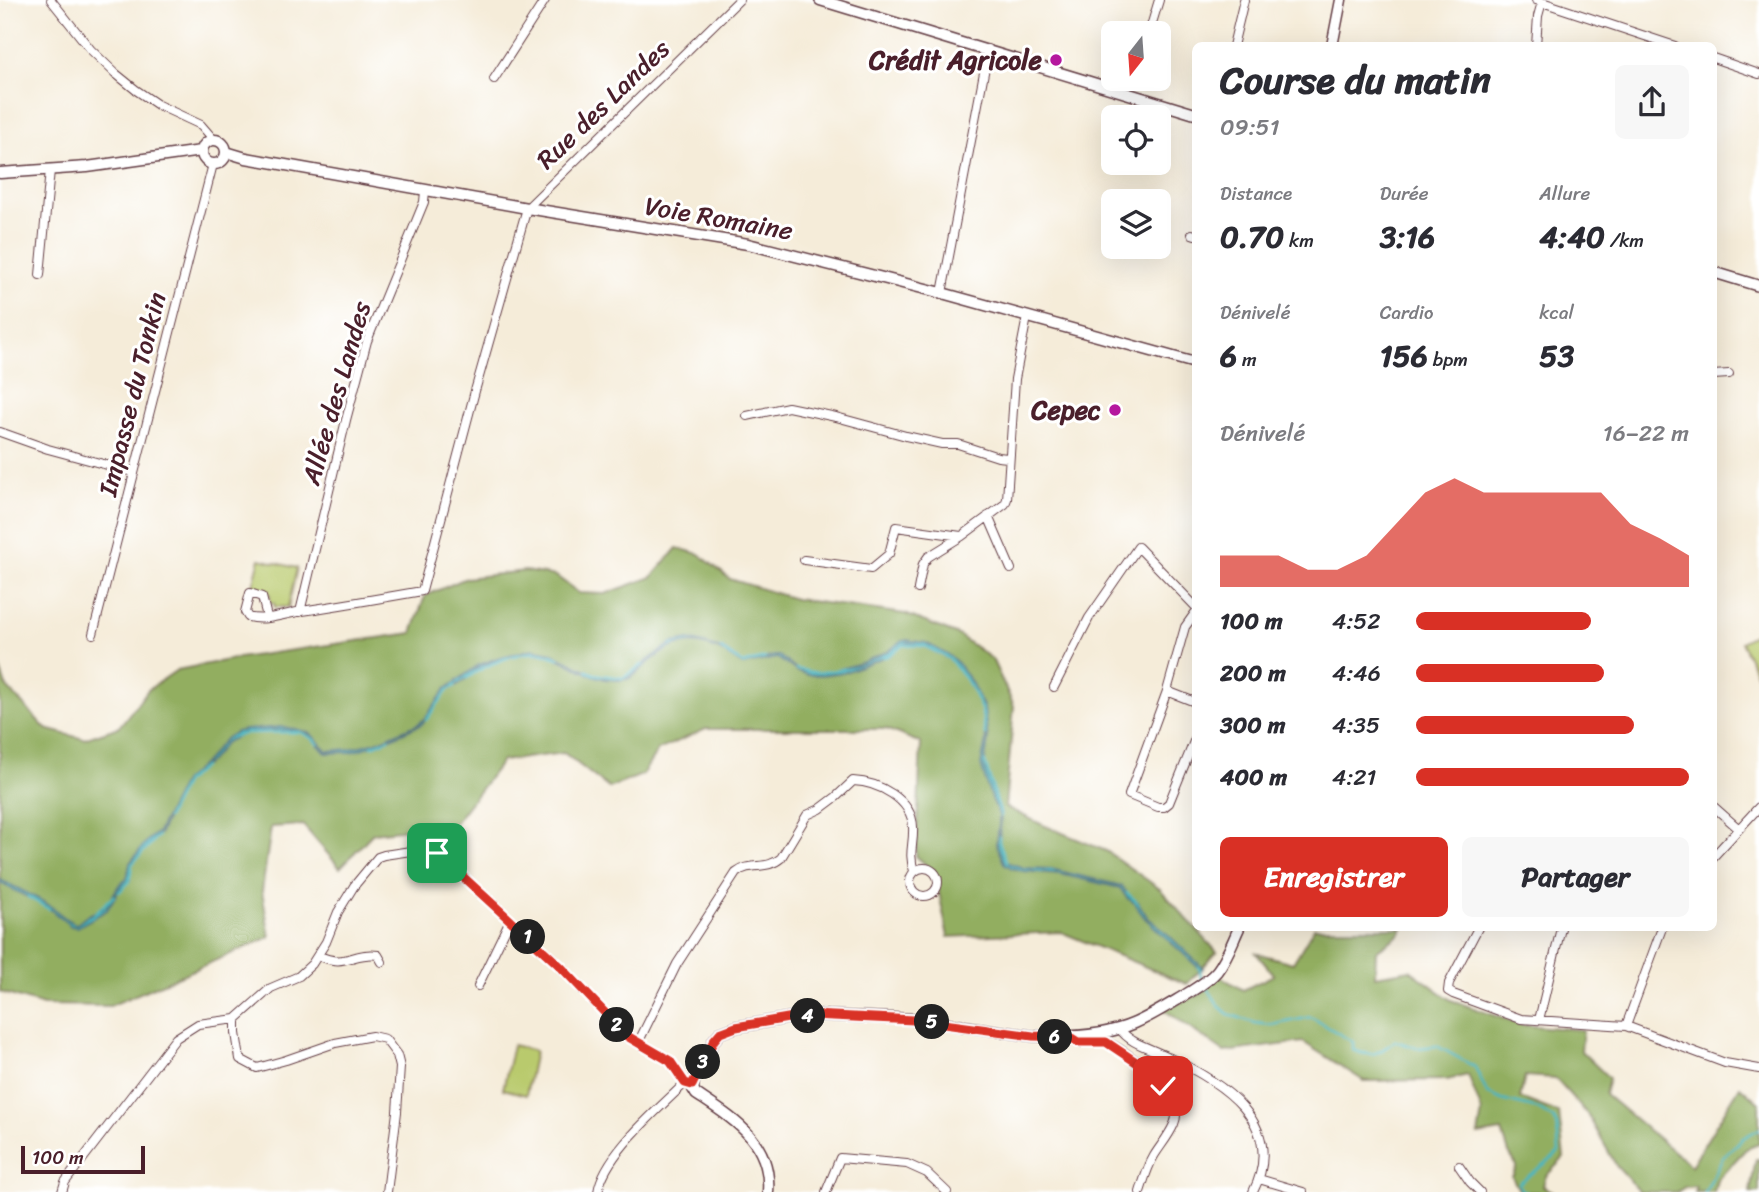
<!DOCTYPE html>
<html lang="fr">
<head>
<meta charset="utf-8">
<style>
	:root { --surface:#fff; --page:#f7f7f7; --text:#2b2b33; --muted:#7c7c81; --accent:#d93025 }
	body { margin:0; font-family:Sriracha,sans-serif; background:var(--page); color:var(--text); height:100vh; display:flex; flex-direction:column; font-size:26px; white-space:nowrap }
	* { box-sizing:border-box; margin:0 }
	p { font-size:23px; color:var(--muted) }
	.icon { flex:none; width:38px; height:38px; fill:none; stroke:currentColor; stroke-width:2; stroke-linecap:round; stroke-linejoin:round }
	.map { position:relative; flex:1; overflow:hidden }
	.drawer { position:absolute; left:1192px; top:42px; width:525px; height:889px; display:flex; flex-direction:column; background:var(--surface); border-radius:10px; box-shadow:0 7px 28px #0002 }
	.drawer>* { flex:none }
	.needle { width:46px; rotate:197deg }
	.fabs { position:absolute; left:1101px; top:21px; display:grid; gap:14px }
	.fabs a { display:grid; place-items:center; width:70px; height:70px; border-radius:10px; background:var(--surface); box-shadow:0 7px 28px #0002; font-size:35px }
	.scale { position:absolute; left:21px; bottom:18px; width:124px; box-sizing:border-box; padding-left:7px; border:4px solid #4a1f2b; border-top:0; font-size:19px; line-height:24px; white-space:nowrap; color:#4a1f2b; -webkit-text-stroke:5px #fff; paint-order:stroke }
	.pin { position:absolute; display:grid; place-items:center; width:60px; height:60px; color:#fff; margin:-30px; border-radius:14px; box-shadow:0 4px 10px #0006 }
	.km { position:absolute; width:35px; height:35px; margin:-18px; border-radius:50%; background:#222; color:#fff; font-size:19px; line-height:35px; text-align:center }
	.round { display:grid; place-items:center; flex:none; width:74px; height:74px; border-radius:10px; background:var(--page) }
	.headline { display:flex; align-items:center; justify-content:space-between; height:119px; padding:0 28px }
	h1 { font-size:38px; font-weight:700; line-height:52px }
	.metrics { display:grid; grid-template-columns:repeat(3,1fr); gap:10px; height:119px; padding:7px 28px }
	.metrics div { display:grid; align-content:center }
	.metrics b { font-size:30px; font-weight:700 }
	.metrics small { font-size:19px; font-weight:400 }
	.metrics p { font-size:19px }
	.chart { height:196px; padding:14px 28px }
	.chart p { display:flex; justify-content:space-between }
	.chart svg { width:100%; height:126px; margin-top:7px; fill:var(--accent); opacity:.7 }
	.button { display:flex; gap:14px; margin-top:auto; padding:14px 28px }
	.button a { flex:1; height:80px; border-radius:10px; background:var(--accent); color:#fff; font-size:28px; font-weight:700; line-height:80px; text-align:center }
	.button a+a { background:var(--page); color:var(--text) }
	ul { padding:0 28px; list-style:none; font-size:23px }
	li { display:grid; grid-template-columns:112px 84px 1fr; align-items:center; height:52px }
	li i { height:18px; border-radius:9px; background:var(--accent) }
	.map>svg:first-child { display:block }
</style>
</head>
<body>
<div class="map">
<svg width="1759" height="1192" viewBox="0 0 1759 1192">
	<rect width="100%" height="100%" fill="#fff"/>
	<filter id="ink" filterUnits="userSpaceOnUse"><feTurbulence type="fractalNoise" baseFrequency=".0143" numOctaves="2"/><feDisplacementMap in="SourceGraphic" scale="14" xChannelSelector="R" yChannelSelector="G"/><feConvolveMatrix kernelMatrix="1 2 1 2 8 2 1 2 1" color-interpolation-filters="sRGB"/></filter>
	<filter id="wash" filterUnits="userSpaceOnUse"><feTurbulence type="fractalNoise" baseFrequency=".00686" numOctaves="4" result="noise"/><feDisplacementMap in="SourceGraphic" scale="28" xChannelSelector="R" yChannelSelector="G"/><feGaussianBlur stdDeviation="1.57" result="paint"/><feColorMatrix in="noise" values="0 0 0 0 0 0 0 0 0 0 0 0 0 0 0 0 0 1.4 0 .05"/><feComposite in="paint" operator="in"/></filter>
	<g filter="url(#wash)">
		<rect width="100%" height="100%" fill="#f5ecd9"/>
		<path fill="#b9ca6d" stroke="#82744c" stroke-width="2" d="M260 559 297 568 288 607H275L274 603H270V594L252 589Z
			M1759 632V679L1741 642Z
			M513 1045 535 1051 526 1095 503 1089Z"/>
		<path fill="#92ae60" stroke="#6e6646" stroke-width="2" d="M677 548 699 554 730 579 795 599 905 614 958 635 992 659 1014 706 1005 807 1043 825 1106 851 1160 889 1217 952 1187 984 1061 932 948 937 935 873 916 856 921 743 886 729H706L658 750 642 775 609 788 564 753 502 761 454 824 373 833 340 868 303 825 271 827 262 891 270 937 110 1006 43 1005 0 992V669L6 686 46 729 84 739 119 727 148 690 177 670 238 658 412 633 425 596 466 578 525 571 556 576 579 593 605 594 652 577Z
			M1314 928H1403L1399 935 1376 951 1375 976 1410 970 1451 1000 1521 1025 1583 1030 1581 1051 1609 1078 1605 1094 1691 1166 1740 1086 1759 1103V1144L1746 1149 1717 1180 1714 1192H1694L1696 1186 1685 1187 1677 1192H1640L1617 1167 1588 1115 1555 1078 1525 1076 1520 1098 1559 1113 1564 1158 1546 1176 1543 1186 1554 1192H1520L1512 1177 1517 1166 1509 1153 1502 1131 1478 1135 1482 1112 1468 1075 1447 1080 1364 1081 1303 1042 1224 1052 1163 1009 1199 995 1218 975 1243 990 1274 975 1256 953 1293 963Z
			M1756 1159H1759V1192H1750Z"/>
		<path fill="#47b6c1" stroke="#486a76" stroke-width="2" d="M689 640 722 649 743 664 774 656H779L798 670 817 673 830 672 861 663 889 651 900 642 907 640 926 643 948 655 958 663 963 672 970 680 984 708 988 740 984 766 1001 814 999 843 1006 862 1024 868 1051 869 1122 886 1129 896 1138 902 1148 918 1159 926 1203 968 1201 970 1145 918 1133 902 1127 898 1120 888 1060 874 1023 871 1012 868 1004 863 996 844 999 825V815L988 789 981 765 986 740 981 707 968 682 962 675 955 664 949 659 926 647 909 643 901 645 890 655 845 672 820 675H808L797 671 777 658 743 665C735 661 728 654 719 650 680 632 661 652 632 677L627 679 619 680 605 679 590 674 551 655 528 652 491 662 477 669 464 681 447 691 422 724 378 744 351 752 326 753 307 733 293 731 275 730 243 733 226 742 211 760 185 782 179 791 160 833 133 862 130 870V880L120 888 107 910 77 927 71 926 47 907 0 883V880C17 888 34 896 50 906 59 912 67 922 77 924L88 915 106 907 119 885 127 879 130 863 147 841 158 832 183 782 203 764 226 738 236 732 245 730 280 727 295 729 310 733 327 751 350 749 376 742 418 724 425 718 446 689 479 665 497 658 533 649 552 653 594 674 610 679 623 678 631 676 642 665 672 643Z"/>
		<g fill="none" stroke-linecap="round" stroke-linejoin="round">
			<path stroke="#47b6c1" stroke-width="2.5" d="M721 649 743 664 765 658
				M884 657 889 655 903 645 924 646 950 659 971 687 982 711 985 735
				M796 669 817 673 844 669
				M587 671 594 674 623 678 642 665
				M467 678C485 665 519 650 542 653 548 654 553 657 559 658
				M426 720 448 690 455 686
				M231 737 248 733 300 732 313 739 318 744
				M372 746 389 739
				M985 762 1001 816
				M167 818 185 782 203 767
				M999 837V842L1007 863
				M119 892 129 882 132 864 158 836
				M1127 893 1136 901 1137 903
				M28 897 49 909
				M95 913 114 896
				M1199 967 1202 981
				M1206 986 1219 1006 1228 1014 1255 1023 1272 1025 1311 1017 1353 1042V1050C1373 1058 1379 1053 1395 1041L1417 1048 1437 1046 1475 1067 1487 1093 1502 1100 1538 1109 1554 1119 1557 1125 1559 1152 1553 1158 1519 1183 1521 1190 1526 1192
				M1705 1192 1723 1157 1743 1138 1759 1129"/>
		</g>
	</g>
	<g filter="url(#ink)">
		<g fill="none" stroke-linecap="round" stroke-linejoin="round">
			<g stroke="#643e45" stroke-width="10">
				<path id="street" d="M51 0 91 50 115 73 136 90 158 105 201 125 214 140
					M1536 0 1675 46
					M1149 33 1159 0
					M1233 46 1244 0
					M1536 46 1538 16 1542 2
					M1713 58 1759 74
					M494 79 545 0
					M1192 234 1195 235
					M40 275 50 170
					M942 293 986 62 987 49
					M1713 375 1729 374
					M747 416 788 407 836 417 906 436 942 444H958L998 457 1008 458
					M0 432 48 449 133 472
					M988 516 1011 569
					M804 560 871 569 889 554 896 527 961 536
					M918 589 923 564 928 557 962 536 1005 504 1007 499 1015 379 1027 317
					M300 612 346 420 367 341 424 202 425 191
					M1195 613 1185 627 1167 691 1129 795 1158 807H1164L1169 803 1195 739
					M267 617 262 597 250 593 245 612 248 617C264 622 286 614 302 611 342 605 382 598 422 591L475 391 527 208 739 0
					M93 634 213 164
					M1054 687 1089 618 1138 547 1195 606
					M1167 691 1195 702
					M1713 806 1739 829
					M1713 857 1759 807
					M910 882a14 14 0 1 1 28 0a14 14 0 1 1-28 0Z
					M1478 928 1449 983 1448 991 1453 994 1521 1019 1626 1026 1725 1063 1759 1069
					M318 955C345 969 354 951 378 955L382 962
					M478 986 510 920
					M236 1019V1033L240 1059 257 1068 286 1060 335 1043 372 1036 385 1039 397 1055 400 1067 397 1112 387 1192
					M1539 1020 1561 928
					M1626 1026 1662 928
					M1120 1029C1130 1044 1151 1048 1166 1056 1221 1081 1288 1123 1253 1192
					M1070 1037C1072 1038 1077 1042 1079 1042 1090 1044 1101 1038 1111 1044 1133 1056 1187 1096 1174 1124 1169 1136 1160 1146 1154 1156 1147 1168 1144 1180 1140 1192
					M638 1043 677 964 736 873C751 861 766 871 781 858L807 815 820 809 836 797 853 781C878 782 912 799 913 827 914 845 908 852 914 871
					M1459 1166 1470 1182 1480 1192
					M1259 1179 1303 1192
					M62 1192 65 1182 176 1038 198 1024 236 1019 271 988 299 976 312 964 326 942 338 912 354 886 378 857 384 855 431 848 561 967 627 1036 670 1061 685 1083 692 1085
					M598 1192C604 1154 658 1110 685 1083
					M826 1192 840 1158 907 1164 927 1173 947 1192"/>
			</g>
			<g stroke="#643e45" stroke-width="13">
				<path id="secondary" d="M820 0 1195 114
					M1332 46 1341 0
					M202 152a12 12 0 1 1 24 0a12 12 0 1 1-24 0Z
					M226 152 246 158 527 208 748 244 942 293 1195 363
					M0 173 87 167 201 151
					M1713 272 1759 286
					M768 1192C772 1141 733 1119 696 1094L693 1089 694 1080 714 1040 720 1033 736 1027 794 1017 813 1015 914 1019 1033 1036C1066 1038 1103 1037 1135 1023 1151 1016 1167 1006 1182 997 1194 989 1207 983 1217 971 1227 958 1232 943 1239 928"/>
			</g>
			<use href="#street" stroke="#fff" stroke-width="8"/>
			<use href="#secondary" stroke="#fff" stroke-width="10"/>
		</g>
	</g>
	<g fill="none" stroke-linecap="round" stroke-linejoin="round" filter="url(#ink)">
		<g stroke="#fff" stroke-width="14">
			<path id="route" d="M437 853 561 967 627 1036 670 1061 685 1083 692 1085 714 1040 720 1033 736 1027 794 1017 813 1015 914 1020 1033 1036 1070 1037 1078 1042H1106L1148 1070 1163 1086"/>
		</g>
		<use href="#route" stroke="#d93025" stroke-width="9"/>
	</g>
	<g fill="#b5179e" stroke="#fff" stroke-width="2.5">
		<circle cx="1056" cy="60" r="7"/>
		<circle cx="1115" cy="410" r="7"/>
	</g>
	<g text-anchor="middle" dominant-baseline="central" stroke-width="6" stroke-linejoin="round" paint-order="stroke">
		<g font-size="26" font-weight="bold" fill="#4a1f2b" stroke="#fff" text-anchor="end">
			<text x="1042" y="60">Crédit Agricole</text>
			<text x="1101" y="410">Cepec</text>
		</g>
		<g font-size="26" fill="#4a1f2b" stroke="#fff">
			<text transform="translate(603 104) rotate(-44)">Rue des Landes</text>
			<text transform="translate(719 218) rotate(10)">Voie Romaine</text>
			<text transform="translate(336 393) rotate(-74)">Allée des Landes</text>
			<text transform="translate(132 394) rotate(-76)">Impasse du Tonkin</text>
		</g>
	</g>
</svg>
<div class="fabs">
<a><svg class="needle" viewBox="-14 -14 28 28"><path d="M0-13l5 13h-10z" fill="#e53935"/><path d="M0 13l5-13h-10z" fill="#7c7c81"/></svg></a>
<a><svg class="icon" aria-label="locate" viewBox="0 0 24 24"><circle cx="12" cy="12" r="6"/><path d="M12 2v4M12 18v4M2 12h4M18 12h4"/></svg></a>
<a><svg class="icon" aria-label="layers" viewBox="0 0 24 24"><path d="M12 4l9 5-9 5-9-5zM3 14l9 5 9-5"/></svg></a>
</div>
<div class="scale">100 m</div>
<div class="pin" style="left:437px;top:853px;background:#1e9e55"><svg class="icon" aria-label="arrive" viewBox="0 0 24 24"><path d="M6 21V4h12l-3 4 3 4H6"/></svg></div>
<div class="pin" style="left:1163px;top:1086px;background:#d93025"><svg class="icon" aria-label="check" viewBox="0 0 24 24"><path d="M5 12l5 5 9-10"/></svg></div>
<b class="km" style="left:528px;top:937px">1</b>
<b class="km" style="left:617px;top:1025px">2</b>
<b class="km" style="left:703px;top:1062px">3</b>
<b class="km" style="left:808px;top:1016px">4</b>
<b class="km" style="left:932px;top:1022px">5</b>
<b class="km" style="left:1055px;top:1037px">6</b>
<section class="drawer">
<div class="headline"><div><h1>Course du matin</h1><p>09:51</p></div><a class="round"><svg class="icon" aria-label="share" viewBox="0 0 24 24"><path d="M12 15V3M7 8l5-5 5 5M5 13v7h14v-7"/></svg></a></div>
<div class="metrics">
<div><p>Distance</p><b>0.70<small> km</small></b></div>
<div><p>Durée</p><b>3:16</b></div>
<div><p>Allure</p><b>4:40<small> /km</small></b></div>
</div>
<div class="metrics">
<div><p>Dénivelé</p><b>6<small> m</small></b></div>
<div><p>Cardio</p><b>156<small> bpm</small></b></div>
<div><p>kcal</p><b>53</b></div>
</div>
<div class="chart"><p><span>Dénivelé</span>16–22 m</p>
<svg viewBox="0 0 160 44" preserveAspectRatio="none"><path d="M0 44V33L10 33L20 33L30 38L40 38L50 33L60 22L70 11L80 6L90 11L100 11L110 11L120 11L130 11L140 22L150 27L160 33V44z"/></svg>
</div>
<ul>
<li><b>100 m</b>4:52<i style="width:64%"></i></li>
<li><b>200 m</b>4:46<i style="width:69%"></i></li>
<li><b>300 m</b>4:35<i style="width:80%"></i></li>
<li><b>400 m</b>4:21<i style="width:100%"></i></li>
</ul>
<div class="button"><a>Enregistrer</a><a>Partager</a></div>
</section>
</div>
</body>
</html>
